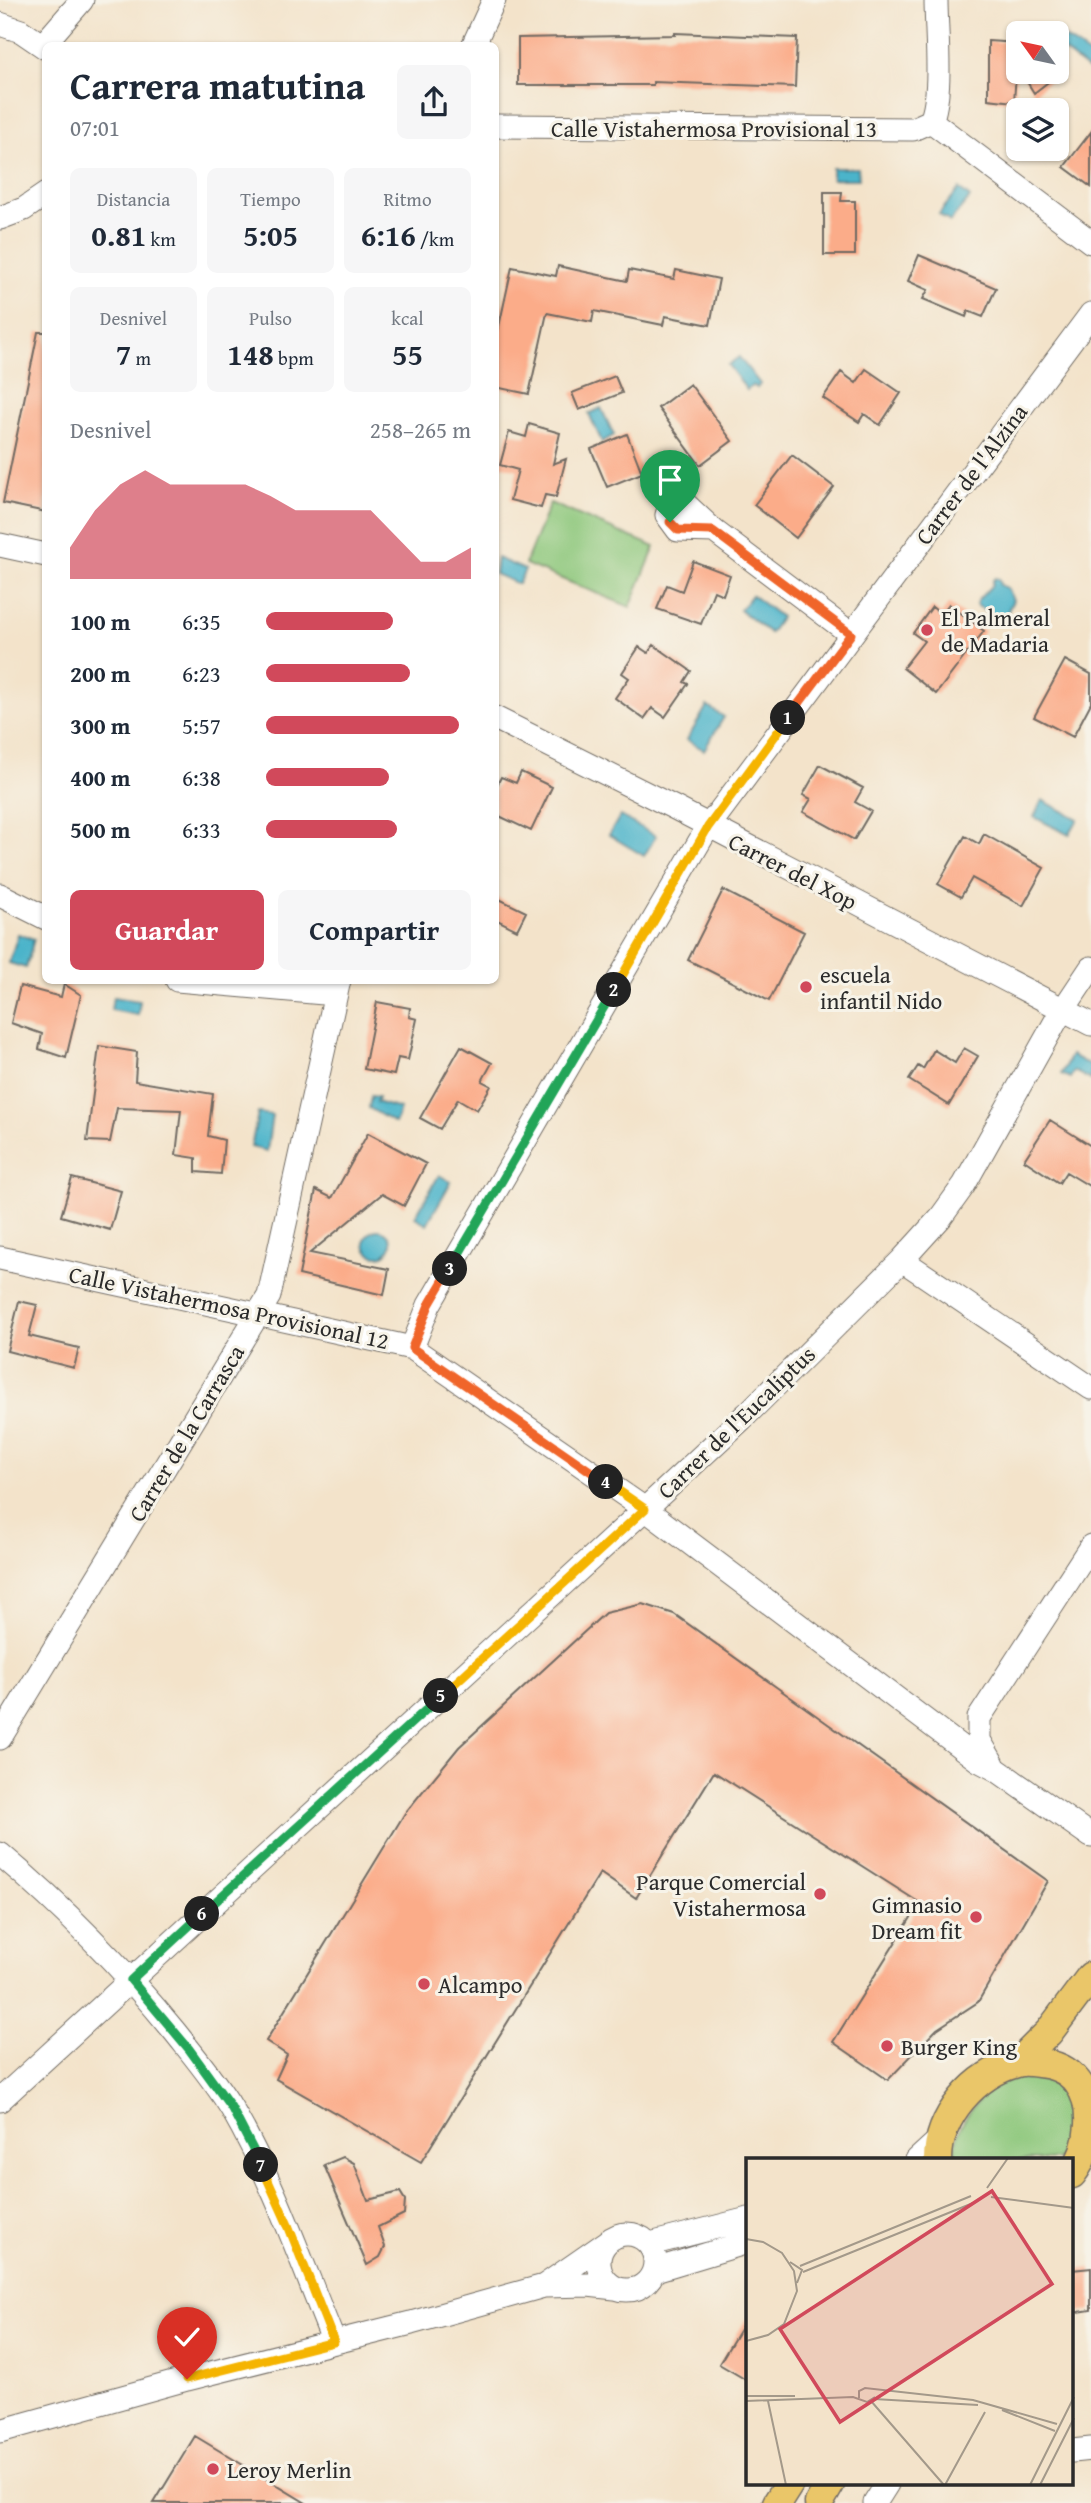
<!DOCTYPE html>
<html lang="es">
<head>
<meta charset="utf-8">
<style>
	:root { --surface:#fff; --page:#f6f6f7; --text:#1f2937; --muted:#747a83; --accent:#d1495b }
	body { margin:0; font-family:"Gentium Book Plus",serif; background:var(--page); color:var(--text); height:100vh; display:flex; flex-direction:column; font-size:26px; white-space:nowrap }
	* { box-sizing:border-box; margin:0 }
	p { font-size:23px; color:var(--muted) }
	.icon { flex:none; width:38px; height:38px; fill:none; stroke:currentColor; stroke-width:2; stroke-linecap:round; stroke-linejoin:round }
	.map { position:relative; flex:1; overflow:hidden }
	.drawer { position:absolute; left:42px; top:42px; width:457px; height:942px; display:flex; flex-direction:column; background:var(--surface); border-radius:10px; box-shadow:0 2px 5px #0004 }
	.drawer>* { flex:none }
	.needle { width:46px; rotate:303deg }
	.buttons { position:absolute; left:1006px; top:21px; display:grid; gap:14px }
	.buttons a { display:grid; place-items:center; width:63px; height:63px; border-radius:10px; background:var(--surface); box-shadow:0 2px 5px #0004; font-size:35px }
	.pin { position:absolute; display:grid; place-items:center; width:60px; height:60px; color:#fff; margin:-72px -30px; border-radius:50% 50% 50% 0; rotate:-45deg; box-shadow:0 0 7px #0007 }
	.pin .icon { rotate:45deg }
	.km { position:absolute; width:35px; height:35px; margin:-18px; border-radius:50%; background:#222; color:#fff; font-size:19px; line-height:35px; text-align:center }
	.round { display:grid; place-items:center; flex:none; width:74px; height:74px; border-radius:10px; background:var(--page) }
	.overview { display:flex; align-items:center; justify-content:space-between; height:119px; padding:0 28px }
	h1 { font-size:38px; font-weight:800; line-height:52px }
	.metrics { display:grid; grid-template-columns:repeat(3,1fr); gap:10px; height:119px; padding:7px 28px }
	.metrics div { display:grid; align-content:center; border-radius:10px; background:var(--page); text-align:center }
	.metrics b { font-size:30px; font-weight:800 }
	.metrics small { font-size:19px; font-weight:400 }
	.metrics p { font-size:19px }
	.chart { height:196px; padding:14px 28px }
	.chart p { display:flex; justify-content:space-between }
	.chart svg { width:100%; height:126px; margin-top:7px; fill:var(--accent); opacity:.7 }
	.cta { display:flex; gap:14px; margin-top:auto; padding:14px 28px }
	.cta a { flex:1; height:80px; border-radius:10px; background:var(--accent); color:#fff; font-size:28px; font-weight:800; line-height:80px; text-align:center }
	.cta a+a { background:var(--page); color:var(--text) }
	ul { padding:0 28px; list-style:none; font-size:23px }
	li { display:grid; grid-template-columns:112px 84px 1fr; align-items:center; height:52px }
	li i { height:18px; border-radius:9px; background:var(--accent) }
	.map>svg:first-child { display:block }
</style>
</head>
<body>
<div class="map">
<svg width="1091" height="2503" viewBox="0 0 1091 2503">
	<rect width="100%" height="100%" fill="#f7f3e8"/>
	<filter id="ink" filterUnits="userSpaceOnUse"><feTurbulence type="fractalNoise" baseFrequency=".0143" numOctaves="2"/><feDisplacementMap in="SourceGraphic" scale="14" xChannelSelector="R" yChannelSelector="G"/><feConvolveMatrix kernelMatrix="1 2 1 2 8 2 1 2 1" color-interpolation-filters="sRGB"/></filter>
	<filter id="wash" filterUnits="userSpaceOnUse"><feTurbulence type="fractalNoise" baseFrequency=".00686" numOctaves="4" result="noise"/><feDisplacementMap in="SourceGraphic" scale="28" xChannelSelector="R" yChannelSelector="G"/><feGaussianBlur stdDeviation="1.57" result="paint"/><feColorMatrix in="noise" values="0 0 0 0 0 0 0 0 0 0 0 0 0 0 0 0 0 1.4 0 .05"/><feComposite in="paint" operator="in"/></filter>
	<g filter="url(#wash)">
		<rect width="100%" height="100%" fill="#f3e3ca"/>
		<path fill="#8dc77c" stroke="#5c7954" stroke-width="2" d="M550 503 655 547 630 607 525 564Z
			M1037 2076C1043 2079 1051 2081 1057 2085 1083 2106 1072 2136 1058 2160H954C953 2125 980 2089 1014 2078 1021 2076 1029 2076 1037 2076Z"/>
		<path fill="#4cb4ca" stroke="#3c707a" stroke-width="2" d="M1056 32 1091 56V72L1057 46Z
			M832 168H858L859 179H832Z
			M959 189 970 198 950 222 939 214Z
			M739 357 760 384 757 388 753 385 747 390 728 365Z
			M601 408 614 435 602 442 589 414Z
			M497 558 525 570 518 584 495 574Z
			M995 578 999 580 1000 585 1007 588 1013 600 1007 613 1009 618 1006 622 976 605 977 601 992 585V581Z
			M752 595 781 617 770 633 740 610Z
			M707 706 724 717 704 750 687 740Z
			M1042 800 1078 819 1069 835 1034 817Z
			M620 816 656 836 644 856 609 835Z
			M18 934 34 939 26 968 9 963Z
			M113 997 140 1001 138 1015 111 1010Z
			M1071 1055 1091 1066V1080L1074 1071 1070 1078 1061 1074Z
			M371 1096 378 1097 376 1102 400 1109 395 1123 369 1108Z
			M258 1113 272 1115 267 1151 251 1147Z
			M439 1175 451 1182 427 1224 415 1217Z
			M365 1243a13 13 0 1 1 26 0a13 13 0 1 1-26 0Z"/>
		<g id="blocks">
			<path fill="#fbac89" d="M675 33 797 38 795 87 653 82V85H518V38L675 35Z
				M988 41 1018 43 1014 102 988 99Z
				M1021 72H1061L1034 93Z
				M1091 132V187L1064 167Z
				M824 192H842L841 201H855V255H824Z
				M919 255 996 288 983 317 968 311 966 317 923 299 928 290 908 281Z
				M558 266 627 281 629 270 674 279 676 270 719 279 710 325 665 316 663 325 594 311 592 322 547 313 529 394 495 387V345L512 267 556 276Z
				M38 332H46V512L3 503Z
				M866 369 901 393 880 425 864 414 859 422 823 398 841 372 856 383Z
				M615 376 622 393 579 410 572 393Z
				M690 384 732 441 700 465 658 408Z
				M529 424 560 433 553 464 566 459 556 497 545 495 541 508 510 500 518 470 500 465 509 432 526 437Z
				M627 434 642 473 607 487 591 449Z
				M792 455 834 487 796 538 754 505Z
				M693 561 730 575 723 595 714 591 701 624 657 609 667 585 682 591Z
				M949 604 984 631 936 694 903 668 924 641 913 633 932 607 941 614Z
				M654 645 691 671 684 682 688 684 665 717 652 708 644 719 615 698 629 678 622 673 639 647 648 653Z
				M1065 660 1091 674V703L1073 737 1034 717Z
				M820 765 863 788 855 802 871 811 854 840 803 812 811 799 803 795Z
				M521 772 552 787 531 831 495 814V789L501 777 516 783Z
				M984 834 1044 868 1023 906 972 878 961 897 938 884 965 836 979 844Z
				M723 890 804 932 769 1001 688 960Z
				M495 897 526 912 517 930 495 919Z
				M64 984 81 995 66 1058 39 1049 42 1034 11 1023 20 986 61 997Z
				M377 1002 410 1008 409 1017 417 1019 408 1060 398 1058 394 1075 364 1069Z
				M99 1046 137 1052 135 1081 213 1094 208 1136 224 1140 221 1174 196 1172V1158L176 1155 181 1110 117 1108 110 1142 87 1141Z
				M461 1046 492 1063 482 1081 491 1086 477 1110 458 1099 440 1129 420 1118Z
				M964 1048 978 1056 949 1105 909 1080 918 1066 923 1069 934 1050 955 1063Z
				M1050 1120 1091 1146V1187L1066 1172 1059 1183 1024 1160Z
				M368 1133 426 1164 404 1206 382 1194 310 1253 389 1269 384 1295 299 1275 316 1190 332 1198Z
				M72 1178 121 1191 110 1230 61 1216Z
				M19 1301 37 1305 29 1336 79 1348 74 1368 7 1351Z
				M643 1604 674 1614 1048 1881 978 2002 937 2029 888 2080 833 2042 920 1903 714 1772 636 1898 600 1873 421 2162 276 2079 287 2055 266 2041 405 1813 459 1747 605 1613Z
				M343 2157 354 2163 368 2200 400 2192 405 2200 404 2214 378 2227 385 2247 380 2257 367 2265 324 2165Z
				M1091 2268V2310L1072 2313V2270Z
				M748 2316V2381L719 2364Z
				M195 2436 306 2503H154Z"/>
		</g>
	</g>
	<g filter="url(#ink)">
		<use href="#blocks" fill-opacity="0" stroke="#716b63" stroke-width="2"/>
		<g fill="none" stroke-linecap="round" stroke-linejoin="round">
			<g stroke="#716b63" stroke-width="25">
				<path id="minor" d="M0 24 21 31 46 48
					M43 45 82 0
					M473 46 494 0
					M931 121 1091 242
					M931 121C943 93 936 32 936 0
					M495 126 913 129 931 121
					M0 218 24 209 46 194
					M714 531 678 530 667 515 670 507 683 502 714 531 851 634
					M0 545 46 555
					M495 718 675 808 1091 1024
					M0 895 46 918
					M177 980 335 994
					M0 1258 412 1348 645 1509 978 1760 997 1770 1091 1836
					M902 1260 1091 1388
					M412 1348 429 1305 708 827 1091 314
					M0 1738 269 1296 339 980
					M993 1764 979 1740V1718L1091 1546
					M0 1854C64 1908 122 1967 175 2032 194 2056 216 2082 232 2109 274 2182 302 2264 334 2342
					M0 2100 645 1509 747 1414 902 1260 941 1217 964 1185 1057 1019 1091 968
					M917 2160 941 2138
					M599 2262a28 28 0 1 1 56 0a28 28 0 1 1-56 0Z
					M606 2243 544 2286 588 2285 615 2288
					M650 2244 748 2219
					M655 2270 748 2242
					M0 2431 187 2379 411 2323 544 2286
					M1072 2451 1091 2449
					M875 2503 887 2484"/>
			</g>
			<g stroke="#716b63" stroke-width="31">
				<path id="major" d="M1019 2062 1049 2032 1091 1976
					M938 2160C938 2116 975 2074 1017 2063 1023 2061 1031 2062 1038 2063 1073 2065 1091 2091 1089 2125 1088 2142 1083 2160 1072 2174
					M777 2503 789 2484
					M819 2503 830 2484"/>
			</g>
			<use href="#minor" stroke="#fff" stroke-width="23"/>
			<use href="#major" stroke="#eac669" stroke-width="28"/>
		</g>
	</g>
	<g fill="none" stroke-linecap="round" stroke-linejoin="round" filter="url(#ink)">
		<g stroke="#fff" stroke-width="14">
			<path id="split-1" d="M670 522 678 530 713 531 851 634 788 718"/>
		</g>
		<g stroke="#fff" stroke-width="14">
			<path id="split-2" d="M614 990 708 827 788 718"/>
		</g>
		<g stroke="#fff" stroke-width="14">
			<path id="split-3" d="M450 1269 614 990"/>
		</g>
		<g stroke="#fff" stroke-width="14">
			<path id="split-4" d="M450 1269 429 1305 412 1348 606 1482"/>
		</g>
		<g stroke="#fff" stroke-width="14">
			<path id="split-5" d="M441 1696 645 1509 606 1482"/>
		</g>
		<g stroke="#fff" stroke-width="14">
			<path id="split-6" d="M202 1914 441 1696"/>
		</g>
		<g stroke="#fff" stroke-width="14">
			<path id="split-7" d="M202 1914 131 1980 189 2049 231 2107 261 2165"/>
		</g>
		<g stroke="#fff" stroke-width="14">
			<path id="split-8" d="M187 2379 334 2342 288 2225 261 2165"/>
		</g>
		<use href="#split-1" stroke="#f0652b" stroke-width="9"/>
		<use href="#split-2" stroke="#f5b400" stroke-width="9"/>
		<use href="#split-3" stroke="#22a559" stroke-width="9"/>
		<use href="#split-4" stroke="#f0652b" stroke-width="9"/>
		<use href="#split-5" stroke="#f5b400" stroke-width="9"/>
		<use href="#split-6" stroke="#22a559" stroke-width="9"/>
		<use href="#split-7" stroke="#22a559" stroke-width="9"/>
		<use href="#split-8" stroke="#f5b400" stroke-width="9"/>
	</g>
	<g fill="#d1495b" stroke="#f7f3e8" stroke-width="2.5">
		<circle cx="927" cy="630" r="7"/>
		<circle cx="806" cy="987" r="7"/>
		<circle cx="820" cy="1894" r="7"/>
		<circle cx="976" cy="1917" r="7"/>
		<circle cx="424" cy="1984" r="7"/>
		<circle cx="887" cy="2046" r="7"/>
		<circle cx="213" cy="2469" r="7"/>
	</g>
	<g text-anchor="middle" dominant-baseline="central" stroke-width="6" stroke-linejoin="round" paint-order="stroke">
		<g font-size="23" fill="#2b2b2b" stroke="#f7f3e8">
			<text x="714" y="128">Calle Vistahermosa Provisional 13</text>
			<text transform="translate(971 474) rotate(-53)">Carrer de l'Alzina</text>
			<text transform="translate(793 871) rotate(27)">Carrer del Xop</text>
			<text transform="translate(229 1307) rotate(12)">Calle Vistahermosa Provisional 12</text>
			<text transform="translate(736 1422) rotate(-44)">Carrer de l'Eucaliptus</text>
			<text transform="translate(186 1433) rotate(-59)">Carrer de la Carrasca</text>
		</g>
		<g font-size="23" fill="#2b2b2b" stroke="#f7f3e8" text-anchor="start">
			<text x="941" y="617">El Palmeral<tspan x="941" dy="26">de Madaria</tspan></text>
			<text x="820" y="974">escuela<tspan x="820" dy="26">infantil Nido</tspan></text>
			<text x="806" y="1881" text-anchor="end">Parque Comercial<tspan x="806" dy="26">Vistahermosa</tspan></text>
			<text x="962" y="1904" text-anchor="end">Gimnasio<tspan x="962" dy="26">Dream fit</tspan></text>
			<text x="438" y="1984">Alcampo</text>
			<text x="901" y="2046">Burger King</text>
			<text x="227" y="2469">Leroy Merlin</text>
		</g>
	</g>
	<g transform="translate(746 2158)">
		<rect width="327" height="327" fill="#f3e3ca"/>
		<path fill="none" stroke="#a3998a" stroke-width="2" d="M241 30 262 0M245 39 328 50M0 81 17 84 36 95 48 113 51 133 38 166 22 177 0 183M44 104 56 112 51 125M54 108 225 38M57 114 227 45M0 238H49M113 240V233L119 230 227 242 311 266M128 241 232 247M0 243 107 239 121 244 129 239M22 243 40 327M125 243 198 327M256 252 309 273M199 327 239 254M284 327 328 239M294 327 328 260"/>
		<path fill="#d1495b" fill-opacity="0.15" stroke="#d1495b" stroke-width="3.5" d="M246 33 306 126 94 264 34 171Z"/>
		<rect width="327" height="327" fill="none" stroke="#2b2b2b" stroke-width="3.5"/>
	</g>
</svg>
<div class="buttons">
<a><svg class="needle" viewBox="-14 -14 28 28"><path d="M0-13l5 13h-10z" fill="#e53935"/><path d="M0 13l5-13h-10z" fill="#747a83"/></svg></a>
<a><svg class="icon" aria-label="layers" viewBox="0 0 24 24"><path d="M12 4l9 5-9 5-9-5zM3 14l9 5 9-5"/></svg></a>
</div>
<div class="pin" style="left:670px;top:522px;background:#1e9e55"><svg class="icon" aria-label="arrive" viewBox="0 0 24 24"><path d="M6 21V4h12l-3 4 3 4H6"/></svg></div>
<div class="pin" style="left:187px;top:2379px;background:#d93025"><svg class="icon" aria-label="check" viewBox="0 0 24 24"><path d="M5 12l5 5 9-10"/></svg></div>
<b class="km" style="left:788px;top:718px">1</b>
<b class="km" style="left:614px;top:990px">2</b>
<b class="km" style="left:450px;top:1269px">3</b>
<b class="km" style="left:606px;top:1482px">4</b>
<b class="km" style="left:441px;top:1696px">5</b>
<b class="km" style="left:202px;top:1914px">6</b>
<b class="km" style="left:261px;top:2165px">7</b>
<section class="drawer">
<div class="overview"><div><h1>Carrera matutina</h1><p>07:01</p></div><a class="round"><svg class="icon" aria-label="share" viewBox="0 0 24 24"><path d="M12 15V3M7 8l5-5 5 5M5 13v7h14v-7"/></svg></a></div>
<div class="metrics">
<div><p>Distancia</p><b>0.81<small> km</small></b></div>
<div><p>Tiempo</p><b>5:05</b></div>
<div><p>Ritmo</p><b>6:16<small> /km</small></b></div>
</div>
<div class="metrics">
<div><p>Desnivel</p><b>7<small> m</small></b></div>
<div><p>Pulso</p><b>148<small> bpm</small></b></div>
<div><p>kcal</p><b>55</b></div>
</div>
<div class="chart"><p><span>Desnivel</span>258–265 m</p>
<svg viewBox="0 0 160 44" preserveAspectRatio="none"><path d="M0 44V33L10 20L20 11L30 6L40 11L50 11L60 11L70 11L80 15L90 20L100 20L110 20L120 20L130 29L140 38L150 38L160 33V44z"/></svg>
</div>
<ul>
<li><b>100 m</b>6:35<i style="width:62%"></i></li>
<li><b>200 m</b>6:23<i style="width:70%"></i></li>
<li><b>300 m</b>5:57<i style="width:94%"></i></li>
<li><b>400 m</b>6:38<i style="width:60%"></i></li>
<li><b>500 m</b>6:33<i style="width:64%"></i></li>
</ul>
<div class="cta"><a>Guardar</a><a>Compartir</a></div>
</section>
</div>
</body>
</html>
